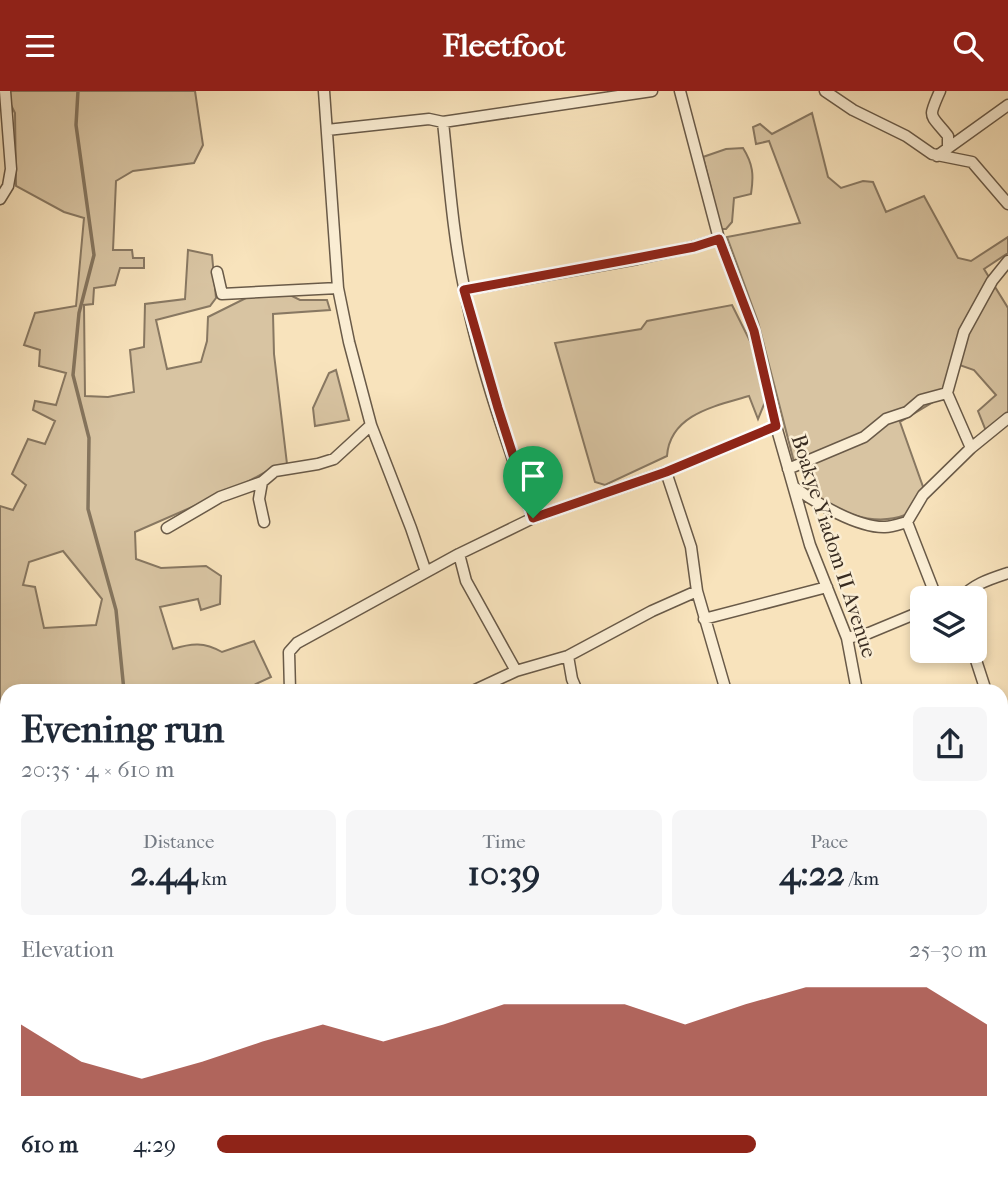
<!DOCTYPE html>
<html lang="en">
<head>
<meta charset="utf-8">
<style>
	:root { --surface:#fff; --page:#f6f6f7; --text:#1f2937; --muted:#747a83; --accent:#8f2418 }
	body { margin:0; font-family:"IM FELL French Canon",serif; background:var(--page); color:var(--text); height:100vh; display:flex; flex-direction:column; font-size:26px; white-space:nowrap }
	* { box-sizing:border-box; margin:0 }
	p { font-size:23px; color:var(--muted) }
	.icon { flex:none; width:38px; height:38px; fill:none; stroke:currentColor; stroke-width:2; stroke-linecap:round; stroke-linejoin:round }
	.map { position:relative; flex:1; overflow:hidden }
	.details { position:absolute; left:0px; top:593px; width:1008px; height:502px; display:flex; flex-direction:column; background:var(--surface); border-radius:21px 21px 0 0; box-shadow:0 4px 10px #0003 }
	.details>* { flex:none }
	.fabs { position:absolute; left:910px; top:495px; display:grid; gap:14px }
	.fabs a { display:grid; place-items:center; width:77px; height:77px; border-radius:10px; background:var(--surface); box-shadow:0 4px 10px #0003; font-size:35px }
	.pin { position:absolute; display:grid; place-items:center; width:60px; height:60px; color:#fff; margin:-72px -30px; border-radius:50% 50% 50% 0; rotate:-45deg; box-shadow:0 0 7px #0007 }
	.pin .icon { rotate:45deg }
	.round { display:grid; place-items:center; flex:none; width:74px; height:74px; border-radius:10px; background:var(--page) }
	.summary { display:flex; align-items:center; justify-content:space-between; height:119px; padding:0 21px }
	h1 { font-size:38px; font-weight:700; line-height:52px }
	.metrics { display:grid; grid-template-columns:repeat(3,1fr); gap:10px; height:119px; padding:7px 21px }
	.metrics div { display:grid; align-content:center; border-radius:10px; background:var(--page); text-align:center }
	.metrics b { font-size:35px; font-weight:700 }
	.metrics small { font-size:19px; font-weight:400 }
	.metrics p { font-size:19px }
	.chart { height:196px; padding:14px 21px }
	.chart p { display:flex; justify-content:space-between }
	.chart svg { width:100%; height:126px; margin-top:7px; fill:var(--accent); opacity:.7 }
	ul { padding:0 21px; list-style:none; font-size:23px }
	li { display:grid; grid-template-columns:112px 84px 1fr; align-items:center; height:52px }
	li i { height:18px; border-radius:9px; background:var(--accent) }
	header { display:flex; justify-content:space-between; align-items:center; height:91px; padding:0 21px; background:var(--accent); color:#fff; font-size:32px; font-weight:700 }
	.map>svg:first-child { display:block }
</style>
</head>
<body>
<header><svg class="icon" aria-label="menu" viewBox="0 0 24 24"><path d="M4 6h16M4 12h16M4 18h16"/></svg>Fleetfoot<svg class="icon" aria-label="search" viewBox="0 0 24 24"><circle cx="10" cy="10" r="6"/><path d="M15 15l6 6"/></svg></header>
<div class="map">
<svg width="1008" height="1094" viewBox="0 0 1008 1094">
	<rect width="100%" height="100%" fill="#f8e3bc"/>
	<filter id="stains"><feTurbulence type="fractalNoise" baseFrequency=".00286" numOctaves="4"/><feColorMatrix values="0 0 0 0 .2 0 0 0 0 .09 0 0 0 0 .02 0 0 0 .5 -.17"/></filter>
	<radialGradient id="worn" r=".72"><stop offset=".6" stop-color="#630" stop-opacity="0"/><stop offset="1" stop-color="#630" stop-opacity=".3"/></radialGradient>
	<path fill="#d8c4a2" stroke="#887862" stroke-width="2" fill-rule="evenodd" d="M4 0H195L203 54 194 72 133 80 116 90 113 159H132L133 167H144V177H120L115 194 94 197 93 213 84 214 85 305 108 306 134 301 130 259 144 256 145 213 185 208 188 159 212 164 216 207 210 215 156 229 167 278 201 271 207 250 208 226 248 206 288 203 300 209H327L330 219 273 223 274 263 287 373 271 378 240 395 135 441 136 468 161 477 206 475 221 485 220 513 201 519 198 508 160 516 173 558C192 552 204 551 222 561L254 550 271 586 241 600H92L48 596 46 600H7V672L0 669V415L13 419 26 394 12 383 28 348 45 353 55 330 33 319 35 310 56 314 66 282 39 275 40 259 24 254 35 222 76 215 84 127 64 121 16 95 15 22ZM63 460 102 508 96 534 44 537 35 496 23 494 29 471Z
		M812 22 828 86 841 97 863 90 873 91 886 121 924 105 958 167 971 170 1008 146V162L984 178 1008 217V321L986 340 978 320 996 304 974 279 954 272 943 305 900 331 927 407C920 413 913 421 905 424 871 437 836 419 807 401L814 385 813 374 794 371 758 231 727 146 800 132 769 50 756 53 753 36 760 33 772 43Z
		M743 57C753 73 754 84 751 103L734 107 732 131 726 138H721L703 66 726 58Z
		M732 214 754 258 765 311 758 328 749 305C716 315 670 323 667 365L605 394 595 391 555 252 641 238 647 230Z
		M336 279 349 329 315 335 313 317 329 282Z
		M2 924H7V1043L0 1047Z
		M1004 1055 1008 1062V1094H961L967 1089 1001 1088V1058Z
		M34 1089H132L134 1094H23Z
		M272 1089 274 1094H157L155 1089Z
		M317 1089H390L393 1094H307Z"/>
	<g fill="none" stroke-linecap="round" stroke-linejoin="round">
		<path stroke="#85755e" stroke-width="3.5" d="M78 0 76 34 94 164 79 222 73 284 89 347 88 418 116 519 124 600
			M207 1088 208 1094"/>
		<g stroke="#695a48" stroke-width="13">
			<path id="minor" d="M324 0 338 197 349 251 371 334 411 437 426 481
				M680 0 719 148 754 240 776 335 810 454 847 547 857 600
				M825 0 853 19 906 45 932 63 972 71 1008 113
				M940 0C927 29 930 22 948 45V57
				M443 31C449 87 453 145 465 201 480 277 508 354 533 427
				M327 39 429 28 443 31 652 0
				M937 65 1008 14
				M0 108 8 95 11 78 5 0
				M1008 170 992 190 964 241 947 302 971 357 1008 327
				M217 181 222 203 338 197
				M464 199 637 168 693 156 719 148
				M788 378 864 346 886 328 907 321 921 309 947 302
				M666 381 691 456 697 500 726 600
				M794 396C816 412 858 437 885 436 892 436 900 433 907 431
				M264 431 259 408 262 391 275 380 318 373 334 368 371 334
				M167 437 220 406 262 391
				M459 463 466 490 516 580
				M937 508 907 431 923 404 971 357
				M960 508C973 493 990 488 1008 482
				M704 528 827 496
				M847 547 869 542 922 520
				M973 560 986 600
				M568 565 572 588 577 600
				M290 600 289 561 297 552 459 463 533 427 666 381 776 335
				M473 600 516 580 568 565 652 520 697 500
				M1001 655 1008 678
				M1001 905 1008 902
				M481 1088 484 1094
				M627 1088 634 1094
				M810 1094 811 1088"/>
		</g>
		<use href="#minor" stroke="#faedd3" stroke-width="10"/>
	</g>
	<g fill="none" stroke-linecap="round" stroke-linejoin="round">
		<g stroke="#fff" stroke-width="14">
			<path id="route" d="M719 148 754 240 776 335 666 381 533 427 498 317 464 199 637 167 694 156Z"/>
		</g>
		<use href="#route" stroke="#8f2418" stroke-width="9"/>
	</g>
	<g text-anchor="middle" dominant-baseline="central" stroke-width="5" stroke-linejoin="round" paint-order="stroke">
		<g font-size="21" fill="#392c21" stroke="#faedd3">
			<text transform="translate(834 455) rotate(72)">Boakye Yiadom II Avenue</text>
		</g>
	</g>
	<rect width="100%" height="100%" filter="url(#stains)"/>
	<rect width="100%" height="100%" fill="url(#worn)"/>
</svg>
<div class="fabs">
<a><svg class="icon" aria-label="layers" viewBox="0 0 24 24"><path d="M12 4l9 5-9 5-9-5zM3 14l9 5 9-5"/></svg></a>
</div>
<div class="pin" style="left:533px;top:427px;background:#1e9e55"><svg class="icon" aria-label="arrive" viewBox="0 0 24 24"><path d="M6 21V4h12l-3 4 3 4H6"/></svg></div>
<section class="details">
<div class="summary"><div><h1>Evening run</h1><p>20:35 · 4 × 610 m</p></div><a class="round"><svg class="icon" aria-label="share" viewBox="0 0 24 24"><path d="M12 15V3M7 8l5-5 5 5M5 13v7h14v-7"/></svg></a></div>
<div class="metrics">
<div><p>Distance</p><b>2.44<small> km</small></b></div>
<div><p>Time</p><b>10:39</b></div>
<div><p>Pace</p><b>4:22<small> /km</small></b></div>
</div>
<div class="chart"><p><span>Elevation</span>25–30 m</p>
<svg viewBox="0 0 160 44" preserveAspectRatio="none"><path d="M0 44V19L10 32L20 38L30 32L40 25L50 19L60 25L70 19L80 12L90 12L100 12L110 19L120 12L130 6L140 6L150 6L160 19V44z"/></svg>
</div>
<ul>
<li><b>610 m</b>4:29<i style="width:70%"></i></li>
</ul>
</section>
</div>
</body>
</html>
